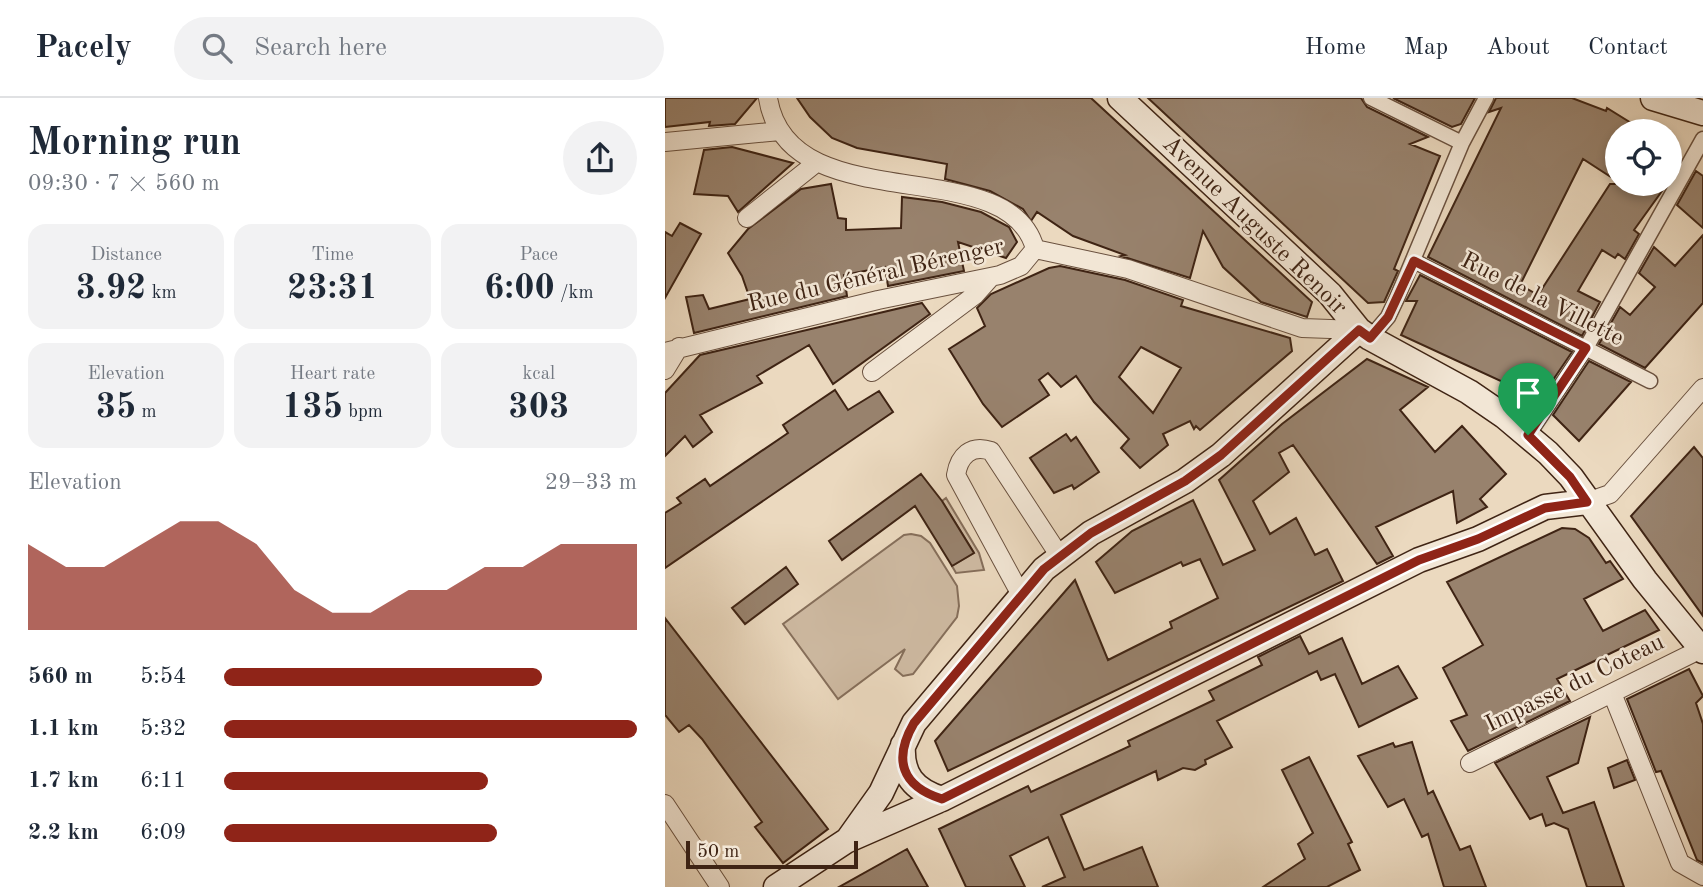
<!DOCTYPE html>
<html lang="en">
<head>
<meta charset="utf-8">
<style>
	:root { --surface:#fff; --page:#f2f2f3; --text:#1f2937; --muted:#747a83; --line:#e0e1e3; --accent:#8f2418 }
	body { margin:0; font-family:"Old Standard TT",serif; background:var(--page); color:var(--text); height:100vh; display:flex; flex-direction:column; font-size:26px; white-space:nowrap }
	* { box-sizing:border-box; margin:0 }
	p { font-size:23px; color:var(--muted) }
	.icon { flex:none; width:38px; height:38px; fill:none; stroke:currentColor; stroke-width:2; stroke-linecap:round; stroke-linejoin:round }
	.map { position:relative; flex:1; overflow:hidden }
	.panel { display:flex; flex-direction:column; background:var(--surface); width:665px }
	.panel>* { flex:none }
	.buttons { position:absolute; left:940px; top:21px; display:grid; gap:14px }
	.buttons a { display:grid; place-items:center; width:77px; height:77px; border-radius:50%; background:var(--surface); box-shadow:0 4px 10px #0003; font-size:35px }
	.scale { position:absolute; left:21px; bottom:18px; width:172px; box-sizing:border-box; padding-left:7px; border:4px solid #3f2414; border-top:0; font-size:19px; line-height:24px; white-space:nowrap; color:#3f2414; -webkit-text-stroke:5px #f2e6d5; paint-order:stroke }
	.pin { position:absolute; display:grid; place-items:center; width:60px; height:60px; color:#fff; margin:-72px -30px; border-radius:50% 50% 50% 0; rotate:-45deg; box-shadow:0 0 7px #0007 }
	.pin .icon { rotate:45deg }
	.round { display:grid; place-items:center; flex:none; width:74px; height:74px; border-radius:37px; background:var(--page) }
	.headline { display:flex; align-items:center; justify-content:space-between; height:119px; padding:0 28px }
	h1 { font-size:38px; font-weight:700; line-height:52px }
	.figures { display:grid; grid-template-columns:repeat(3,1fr); gap:10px; height:119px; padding:7px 28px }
	.figures div { display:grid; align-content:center; border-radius:18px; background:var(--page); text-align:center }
	.figures b { font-size:35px; font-weight:700 }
	.figures small { font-size:19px; font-weight:400 }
	.figures p { font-size:19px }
	.chart { height:196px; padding:14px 28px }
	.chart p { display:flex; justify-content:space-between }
	.chart svg { width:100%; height:126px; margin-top:7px; fill:var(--accent); opacity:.7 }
	ul { padding:0 28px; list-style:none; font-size:23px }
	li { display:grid; grid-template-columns:112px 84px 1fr; align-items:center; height:52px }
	li i { height:18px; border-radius:9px; background:var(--accent) }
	header { display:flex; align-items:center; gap:42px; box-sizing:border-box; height:98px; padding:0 35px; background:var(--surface); border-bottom:2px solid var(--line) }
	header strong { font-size:33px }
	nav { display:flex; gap:38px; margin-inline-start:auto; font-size:24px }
	.search { width:490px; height:63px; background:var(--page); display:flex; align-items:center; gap:18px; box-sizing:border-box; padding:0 24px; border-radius:38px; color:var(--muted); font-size:26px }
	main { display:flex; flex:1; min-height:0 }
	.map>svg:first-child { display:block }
</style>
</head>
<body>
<header>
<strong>Pacely</strong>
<div class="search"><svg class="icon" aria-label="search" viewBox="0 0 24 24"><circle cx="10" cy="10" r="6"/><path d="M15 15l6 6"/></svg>Search here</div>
<nav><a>Home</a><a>Map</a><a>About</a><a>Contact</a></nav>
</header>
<main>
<section class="panel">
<div class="headline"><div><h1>Morning run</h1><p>09:30 · 7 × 560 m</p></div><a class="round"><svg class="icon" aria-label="share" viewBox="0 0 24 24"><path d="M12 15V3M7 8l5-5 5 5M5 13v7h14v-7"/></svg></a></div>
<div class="figures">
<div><p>Distance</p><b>3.92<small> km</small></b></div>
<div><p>Time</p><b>23:31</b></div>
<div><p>Pace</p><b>6:00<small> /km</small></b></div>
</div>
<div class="figures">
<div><p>Elevation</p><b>35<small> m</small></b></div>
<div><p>Heart rate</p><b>135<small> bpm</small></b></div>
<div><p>kcal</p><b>303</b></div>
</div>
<div class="chart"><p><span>Elevation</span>29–33 m</p>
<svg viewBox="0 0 160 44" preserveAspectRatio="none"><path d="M0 44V14L10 22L20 22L30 14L40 6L50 6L60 14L70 30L80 38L90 38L100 30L110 30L120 22L130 22L140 14L150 14L160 14V44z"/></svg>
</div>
<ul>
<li><b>560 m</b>5:54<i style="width:77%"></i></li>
<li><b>1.1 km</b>5:32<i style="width:100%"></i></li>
<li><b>1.7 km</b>6:11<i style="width:64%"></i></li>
<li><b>2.2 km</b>6:09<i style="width:66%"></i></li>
</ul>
</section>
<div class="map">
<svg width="1038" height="789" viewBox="0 0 1038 789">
	<rect width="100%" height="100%" fill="#ebd9bf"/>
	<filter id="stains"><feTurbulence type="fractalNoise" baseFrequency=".00286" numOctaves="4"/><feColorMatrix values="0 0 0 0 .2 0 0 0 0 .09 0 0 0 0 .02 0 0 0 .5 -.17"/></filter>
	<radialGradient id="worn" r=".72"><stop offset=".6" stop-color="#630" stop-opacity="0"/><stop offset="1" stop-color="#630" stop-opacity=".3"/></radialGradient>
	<path fill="#cebaa2" stroke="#866f5b" stroke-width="2" d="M281 400 314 455 319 472 291 475 287 468 309 455 277 403Z
		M246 436 256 438 265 445 292 488 294 508 292 519 248 576 238 578 230 571 240 551 173 601 118 526 239 437Z"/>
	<path fill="#98826d" stroke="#3f2414" stroke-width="2" fill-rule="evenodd" d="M0 0H92L70 26 44 28 45 24 0 29Z
		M132 0H426L647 204 642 219 596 204 558 169 538 133 525 180 456 158 460 157 408 138 372 114 366 123 358 111 325 93 280 81 282 66 192 50 167 40 145 19Z
		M483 0H696L702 9 763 39 745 46 775 58 729 171 733 173 719 204 703 205Z
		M728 0H810L796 26 787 29Z
		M831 0H907L941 13 942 10 979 33H952V83L918 61 855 187 873 197 945 86H1002L969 132 974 136 960 161 953 156 950 160 937 152 913 193 935 204 917 238 763 159 836 10 824 14Z
		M67 49 128 65 73 114 63 98 29 96 39 52Z
		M1031 73 1038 78V130L1012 107Z
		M166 86 173 120 181 121V132L236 130 237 99 277 104 316 114 344 129 352 144 341 160 293 144 299 173 223 188 220 169 179 177 182 198 29 235 21 199 38 197 44 211 85 201 77 178 63 155 83 131 136 91Z
		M15 125 36 136 0 200V134L7 138Z
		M1038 137V205L980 270 934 246 955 209 965 217 990 189 974 175 989 149 1010 168Z
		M395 168 460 182 518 202 516 208 625 240 627 253 535 332 531 328 529 331 525 323 498 336 503 347 475 370 456 350 464 341 429 304 411 278 396 289 383 275 374 282 384 297 337 329 318 306 284 251 320 228 312 210 326 196 384 170ZM476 249 516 270 488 315 454 279Z
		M755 177 907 254 875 301 736 237 752 203H741Z
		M257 205 265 216 168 286 144 247 92 278 97 285 35 317 47 334 28 349 20 338 0 358V295L35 257Z
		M702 261 763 289 735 312 770 354 797 328 841 376 815 401 822 409 792 425 788 393 711 429 728 458 712 466 628 347 614 355 624 374 588 403 605 436 631 420 650 457 662 451 678 483 283 673 270 643 410 482 443 562 507 530 505 524 553 500 535 461 518 468 516 464 450 495 431 464 467 433 528 402 558 467 590 452 554 382 617 326Z
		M924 263 966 284 914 343 888 317Z
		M170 292 183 312 214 293 228 314 0 470V415L16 405 12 400 40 381 45 388 123 335 118 327Z
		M401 336 406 343 411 339 434 374 409 391 407 387 389 395 365 360Z
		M1029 349 1038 360V518L966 418Z
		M256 376 277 403 309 455 287 468 250 408 177 462 164 443Z
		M897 430 910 431 924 440 941 465 945 463 958 481 919 501 938 533 980 512 994 532 892 581 905 603 803 653 786 623 802 617 778 570 818 547 782 484Z
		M121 469 133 486 80 526 67 510Z
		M0 520 163 731 118 765 90 729 97 724 37 641 24 627 14 634 0 617Z
		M635 538 644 556 677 540 697 586 733 568 752 600 694 629 670 576 656 582 652 573 552 623 567 649 540 662 541 666 530 672 518 670 493 682 491 673 396 717 419 772 477 749 493 789H377L400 779 383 739 345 758 360 789H301L274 731 363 688 366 694 465 648 463 643 549 602 544 593 597 567 593 559Z
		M1024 571 1038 598 1031 605 1038 626V765L1032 762 996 673 991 674 962 601Z
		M925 619 913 665 882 679 898 715 929 704 959 789H922L903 731 889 725 881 728 877 716 865 721 830 665Z
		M747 644 763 696 768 693 795 752 805 748 821 789H779L763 736 757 739 739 701 723 709 693 658 728 645 730 649Z
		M644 659 687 744 683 746 695 772 662 789H598L640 761 633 746 648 735 617 672Z
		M962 662 970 682 949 690 943 670Z
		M242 751 263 789H174Z"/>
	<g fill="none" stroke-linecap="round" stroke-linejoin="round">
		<g stroke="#6a513f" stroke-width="17">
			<path id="pedestrian" d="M706 0 797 45
				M749 163 985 283
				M705 240 723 219 732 200 797 45 821 0
				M863 337 921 250 1038 41"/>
		</g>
		<g stroke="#6a513f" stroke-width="20">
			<path id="minor" d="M103 0C123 126 344 51 370 151
				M0 44 115 33
				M82 120 151 65
				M370 151 463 171 637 230 694 232
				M0 254 213 202 335 177 356 168 370 151
				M0 272 14 249
				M207 274 310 197 326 179
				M922 404 945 396 1038 290
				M356 497 291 377C294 358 306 346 326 353L394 457
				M947 595 1015 765 1038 778
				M805 665 1036 551
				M0 706 55 789"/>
		</g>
		<g stroke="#3f2414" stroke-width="27">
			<path id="secondary" d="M455 0 665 196 694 232 705 240 804 294 839 318 883 355 906 379 980 482 1038 553
				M988 0 1038 15
				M238 647C236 677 249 692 277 701
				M184 740 216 695 249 625 379 471 426 435 520 383 556 357 694 232
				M111 789 181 743 277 701 754 462 813 441 880 409 922 404"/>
		</g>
		<use href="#pedestrian" stroke="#f2e6d5" stroke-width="14"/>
		<use href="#minor" stroke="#f2e6d5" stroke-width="18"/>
		<use href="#secondary" stroke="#f2e6d5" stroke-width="24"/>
	</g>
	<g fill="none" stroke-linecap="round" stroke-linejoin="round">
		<g stroke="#fff" stroke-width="14">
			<path id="route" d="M749 163 921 250 863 337 905 379 922 404 880 410 813 441 754 462 277 701C236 688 228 661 249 625L379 471 426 435 520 383 556 357 694 232 705 240 723 219Z"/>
		</g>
		<use href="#route" stroke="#8f2418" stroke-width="9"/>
	</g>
	<g text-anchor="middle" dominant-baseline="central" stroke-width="5" stroke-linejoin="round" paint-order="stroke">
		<g font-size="24" fill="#3f2414" stroke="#f2e6d5">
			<text transform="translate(589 128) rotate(44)">Avenue Auguste Renoir</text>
			<text transform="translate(211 178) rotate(-13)">Rue du Général Bérenger</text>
			<text transform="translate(877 202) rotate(27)">Rue de la Villette</text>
			<text transform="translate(910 586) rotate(-26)">Impasse du Coteau</text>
		</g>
	</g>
	<rect width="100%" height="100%" filter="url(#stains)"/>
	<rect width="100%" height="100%" fill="url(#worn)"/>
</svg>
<div class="buttons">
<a><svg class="icon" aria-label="locate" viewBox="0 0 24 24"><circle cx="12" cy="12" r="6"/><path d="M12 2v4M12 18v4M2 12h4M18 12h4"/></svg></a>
</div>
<div class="scale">50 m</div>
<div class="pin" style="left:863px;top:337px;background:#1e9e55"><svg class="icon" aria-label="arrive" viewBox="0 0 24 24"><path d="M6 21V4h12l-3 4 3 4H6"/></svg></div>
</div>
</main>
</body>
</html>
